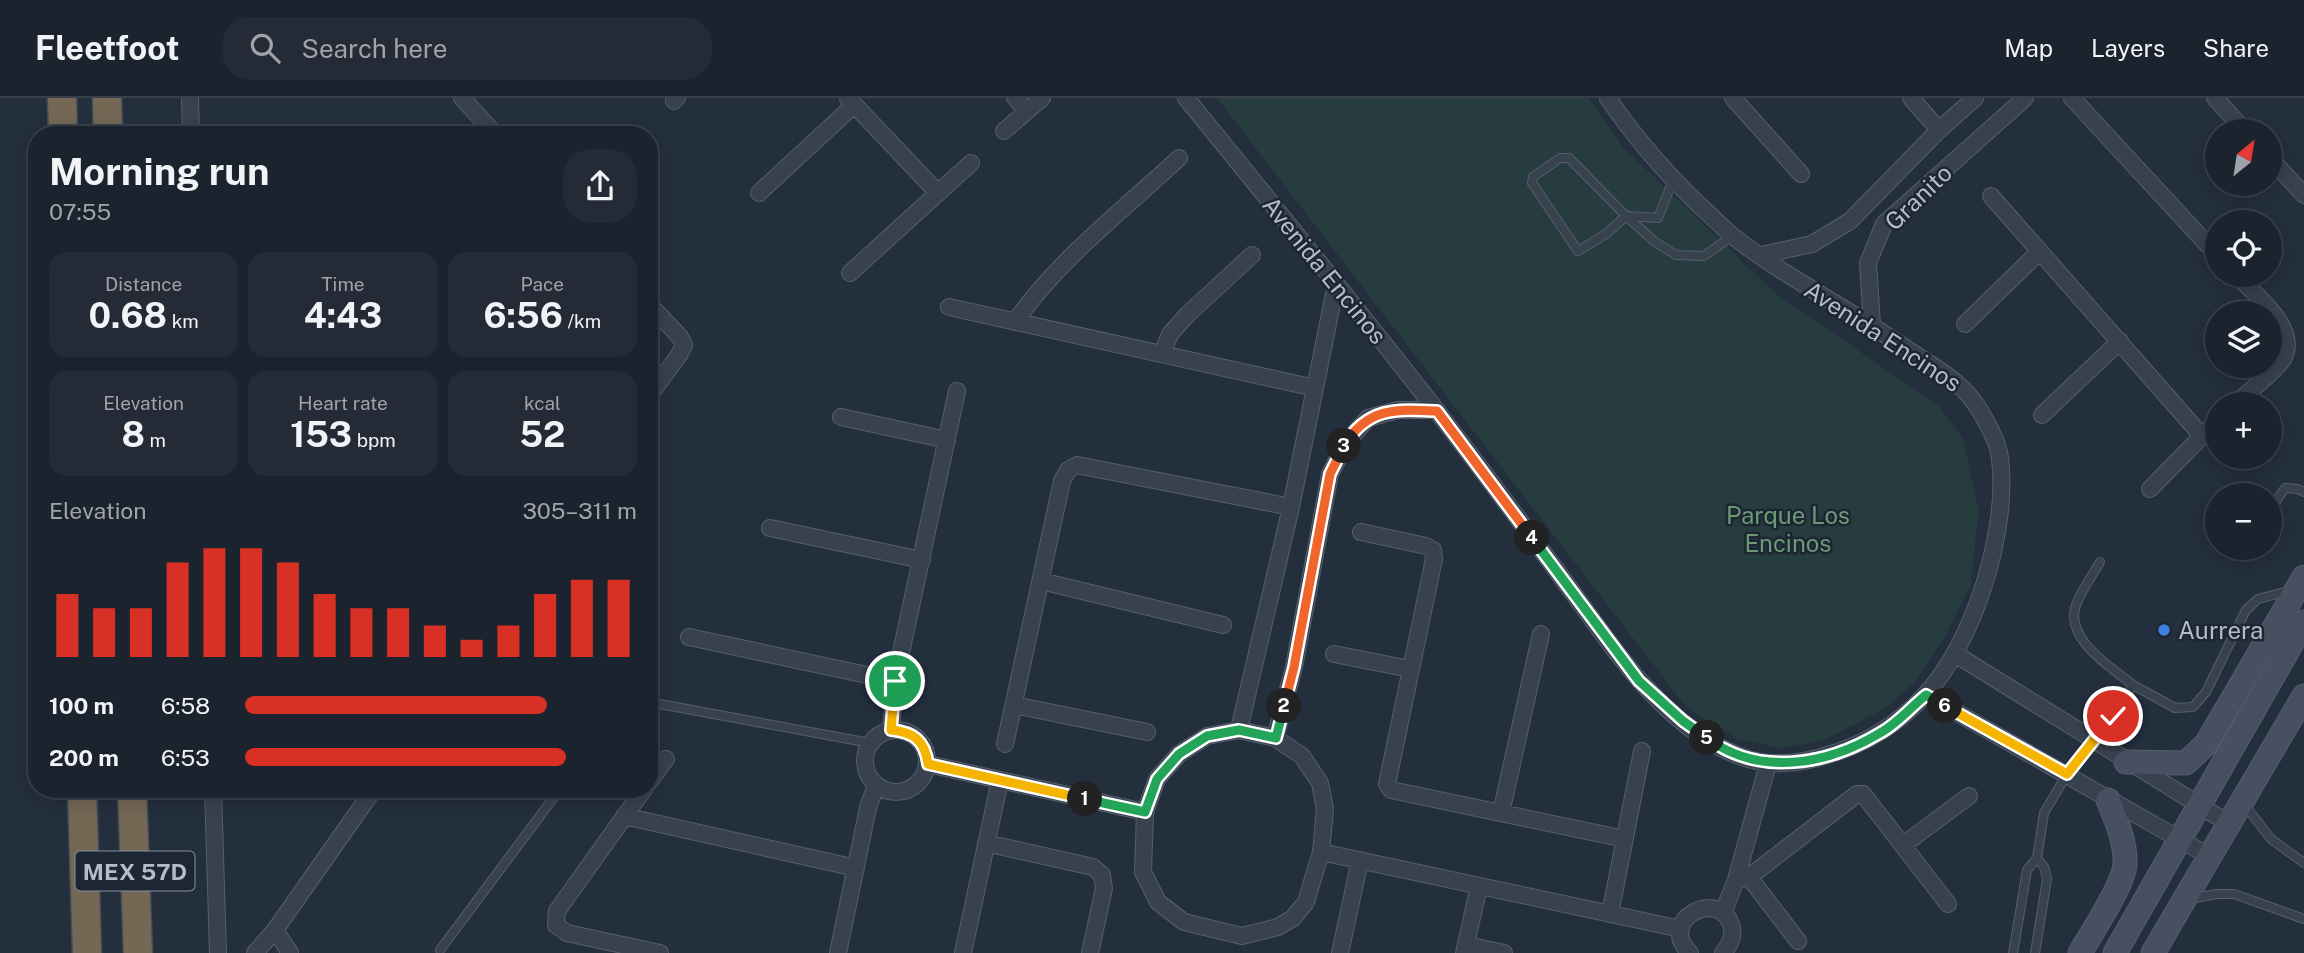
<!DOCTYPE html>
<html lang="en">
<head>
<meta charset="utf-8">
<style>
	:root { --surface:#1b232e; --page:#242b36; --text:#f1f3f6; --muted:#a0a4aa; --line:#39404a; --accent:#d93025 }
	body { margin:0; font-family:"Public Sans",sans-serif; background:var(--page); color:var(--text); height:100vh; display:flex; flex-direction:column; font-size:26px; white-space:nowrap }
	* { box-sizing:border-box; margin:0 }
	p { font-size:23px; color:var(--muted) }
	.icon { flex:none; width:38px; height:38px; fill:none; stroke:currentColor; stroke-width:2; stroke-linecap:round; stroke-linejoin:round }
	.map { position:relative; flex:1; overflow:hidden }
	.panel { position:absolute; left:28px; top:28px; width:630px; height:672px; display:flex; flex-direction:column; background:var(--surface); border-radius:28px; box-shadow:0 4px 18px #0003,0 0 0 2px var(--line) }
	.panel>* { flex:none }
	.needle { width:46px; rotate:30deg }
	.tools { position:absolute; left:2205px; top:21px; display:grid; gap:14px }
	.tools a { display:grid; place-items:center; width:77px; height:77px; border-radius:50%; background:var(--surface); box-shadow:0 4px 18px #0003,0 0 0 2px var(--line); font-size:35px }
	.pin { position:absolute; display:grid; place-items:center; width:60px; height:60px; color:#fff; margin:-30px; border:4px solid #fff; border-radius:50%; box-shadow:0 2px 7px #0007 }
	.km { position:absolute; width:35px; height:35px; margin:-18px; border-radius:50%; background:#222; color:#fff; font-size:19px; line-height:35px; text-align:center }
	.round { display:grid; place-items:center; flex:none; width:74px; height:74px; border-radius:28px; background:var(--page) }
	.overview { display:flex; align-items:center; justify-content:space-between; height:119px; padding:0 21px }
	h1 { font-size:38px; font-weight:700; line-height:52px }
	.stats { display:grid; grid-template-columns:repeat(3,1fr); gap:10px; height:119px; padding:7px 21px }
	.stats div { display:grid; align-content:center; border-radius:18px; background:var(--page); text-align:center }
	.stats b { font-size:35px; font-weight:700 }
	.stats small { font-size:19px; font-weight:400 }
	.stats p { font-size:19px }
	.chart { height:196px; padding:14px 21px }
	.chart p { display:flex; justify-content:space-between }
	.chart svg { width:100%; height:126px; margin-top:7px; stroke:var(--accent); stroke-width:6 }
	ul { padding:0 21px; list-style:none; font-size:23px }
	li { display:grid; grid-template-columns:112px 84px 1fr; align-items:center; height:52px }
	li i { height:18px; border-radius:9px; background:var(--accent) }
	header { display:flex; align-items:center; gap:42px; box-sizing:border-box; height:98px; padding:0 35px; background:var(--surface); border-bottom:2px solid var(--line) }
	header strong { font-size:33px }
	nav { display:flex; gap:38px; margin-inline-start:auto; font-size:24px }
	.search { width:490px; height:63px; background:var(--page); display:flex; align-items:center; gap:18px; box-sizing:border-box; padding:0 24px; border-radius:28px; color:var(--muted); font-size:26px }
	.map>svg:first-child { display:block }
</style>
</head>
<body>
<header>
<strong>Fleetfoot</strong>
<div class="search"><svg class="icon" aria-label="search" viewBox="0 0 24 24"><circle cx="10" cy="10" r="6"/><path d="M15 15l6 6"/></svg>Search here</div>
<nav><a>Map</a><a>Layers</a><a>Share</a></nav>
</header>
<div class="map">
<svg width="2304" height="855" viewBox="0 0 2304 855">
	<rect width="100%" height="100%" fill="#242f3e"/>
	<path fill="#263c3f" d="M1217 0H1589L1623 49 1775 195 1940 309 1963 341 1979 413 1970 488 1945 539 1913 586 1882 612 1824 642 1780 650 1737 641 1686 609Z"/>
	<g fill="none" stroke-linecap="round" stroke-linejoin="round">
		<g stroke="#565f6c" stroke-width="10">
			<path id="lane" d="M1560 60H1569L1626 118 1606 136 1578 153 1532 85 1533 79Z
				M1673 82 1658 120 1626 118 1655 144 1676 157 1704 158 1732 138
				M2270 412 2285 390 2298 391 2304 394
				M2100 464C2092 478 2081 493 2076 507 2064 541 2111 569 2133 587
				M649 604 870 645
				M2243 705 2271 741 2304 765
				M2189 801 2217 796H2234L2304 821
				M440 852 560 691
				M2013 855 2027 772 2037 760
				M2035 855 2047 781 2044 769 2037 760 2044 715 2067 676 2114 618 2133 587 2175 610 2193 609 2206 594 2246 512 2258 501 2292 492"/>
		</g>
		<g stroke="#565f6c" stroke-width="18">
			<path id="street" d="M190 0 191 37
				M462 0 496 37
				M848 0 937 94
				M1015 0 1027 13
				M1186 0C1269 102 1352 204 1433 308 1475 362 1516 418 1557 473 1607 540 1664 635 1748 661 1776 669 1804 665 1831 656 1867 645 1899 625 1925 597 1974 545 2009 432 2000 361 1999 347 1990 330 1983 318 1965 284 1938 272 1907 251 1851 212 1788 181 1734 139 1721 129 1711 117 1699 107 1665 74 1634 39 1608 0
				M1733 0 1801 76
				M1911 0 1939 32
				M2072 0 2217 157
				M2215 0 2245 33
				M674 3 677 0
				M1004 33 1042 0
				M2270 60 2304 97
				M759 95 854 7
				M1991 98 2202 338 2217 323
				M1761 157 1812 146 1850 123 1939 32 1975 0
				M850 175 971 65
				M649 206 680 239 684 247 679 257 649 298
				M949 209 1315 290
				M1015 224C1057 163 1124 111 1179 60
				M1965 226 2040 153
				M1872 227 1868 165 1884 126 2025 0
				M1162 256 1170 236 1188 216 1252 157
				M2235 306C2246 296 2276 273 2283 261 2300 230 2255 197 2236 177
				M2042 317 2120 243
				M841 319 947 342
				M2150 391 2202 338
				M770 430 922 462
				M1361 434 1426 448 1433 452 1434 461 1387 686 1391 692 1625 741
				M1041 483 1223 527
				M689 539 895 583
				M1334 556 1410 571
				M1955 556 2228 725
				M1926 597 2209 758
				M1014 607 1147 634
				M865 663a31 31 0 1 1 62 0a31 31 0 1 1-62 0Z
				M891 632 895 583 957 293
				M1239 632 1275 640 1302 658 1320 685 1325 711 1321 754 1306 804 1293 820 1278 829 1242 838 1184 824 1158 804 1143 774 1145 714 1157 681 1179 656 1207 638Z
				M1239 632 1291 409 1336 186
				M1275 640 1294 569 1330 376 1346 345 1368 320 1398 312H1437
				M1005 646 1062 383 1068 372 1077 367 1291 409
				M928 666 1145 714
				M649 684 666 661
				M213 691 218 855
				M644 691 557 813 556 827 567 835 660 855
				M1501 715 1541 536
				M624 718 856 770
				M986 745 1093 769 1102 777 1104 790 1090 855
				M1903 747 1969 698
				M1321 754 1681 831
				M1749 779 1798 843
				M1736 782 1749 779 1857 696H1863L1948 806
				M1723 815 1736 782 1768 666
				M1610 816 1642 653
				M275 832 290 855
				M1466 847 1504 855
				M255 855 275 832 374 691
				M838 855 868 710 876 687
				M963 855 1000 682
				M1340 855 1360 762
				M1464 855 1479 788
				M1690 855C1655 822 1722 787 1732 830 1734 840 1729 848 1723 855"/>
		</g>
		<g stroke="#565f6c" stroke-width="25">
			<path id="secondary" d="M2126 664 2186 665 2206 646 2304 479
				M2080 855C2091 835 2124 787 2125 766 2126 744 2116 722 2108 702
				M2115 855 2304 524
				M2153 855 2304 598"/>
		</g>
		<g stroke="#434c59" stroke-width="31">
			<path id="highway" d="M62 0 63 37
				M107 0 108 37
				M82 691 87 855
				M132 691 138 855"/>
		</g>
		<use href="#lane" stroke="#38414e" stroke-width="8"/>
		<use href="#street" stroke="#38414e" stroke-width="16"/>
		<use href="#secondary" stroke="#465061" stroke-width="23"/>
		<use href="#highway" stroke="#746855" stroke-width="28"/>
	</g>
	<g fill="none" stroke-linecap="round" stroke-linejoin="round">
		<g stroke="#fff" stroke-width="14">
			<path id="split-1" d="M895 583 891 632C914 634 925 643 928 666L1085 701"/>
		</g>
		<g stroke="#fff" stroke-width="14">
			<path id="split-2" d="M1085 701 1145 714 1157 681 1179 656 1207 638 1239 632 1276 640 1284 608"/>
		</g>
		<g stroke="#fff" stroke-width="14">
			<path id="split-3" d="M1284 608 1294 569 1330 376 1344 348"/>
		</g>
		<g stroke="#fff" stroke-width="14">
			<path id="split-4" d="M1344 348C1367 309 1396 311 1437 313L1532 440"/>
		</g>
		<g stroke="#fff" stroke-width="14">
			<path id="split-5" d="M1532 440 1639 583 1683 623 1707 640"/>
		</g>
		<g stroke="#fff" stroke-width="14">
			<path id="split-6" d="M1707 640C1759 679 1827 667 1880 635 1897 626 1911 609 1926 597L1945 608"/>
		</g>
		<g stroke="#fff" stroke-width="14">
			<path id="split-7" d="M1945 608 2067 676 2113 618"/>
		</g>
		<use href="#split-1" stroke="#f5b400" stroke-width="9"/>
		<use href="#split-2" stroke="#22a559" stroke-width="9"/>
		<use href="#split-3" stroke="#f0652b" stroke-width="9"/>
		<use href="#split-4" stroke="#f0652b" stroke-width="9"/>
		<use href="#split-5" stroke="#22a559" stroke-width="9"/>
		<use href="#split-6" stroke="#22a559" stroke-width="9"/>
		<use href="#split-7" stroke="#f5b400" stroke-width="9"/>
	</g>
	<circle fill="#3f7fe0" stroke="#1d2633" stroke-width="2.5" cx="2164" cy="532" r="7"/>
	<g text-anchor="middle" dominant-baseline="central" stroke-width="5" stroke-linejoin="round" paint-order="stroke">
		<rect fill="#1d2633" stroke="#878f9c" stroke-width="2" x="75.5" y="753.5" width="119" height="39" rx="5"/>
		<g font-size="23" font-weight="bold" fill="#b4bcc9">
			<text x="135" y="773">MEX 57D</text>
		</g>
		<g font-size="24" fill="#b4bcc9" stroke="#1d2633">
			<text transform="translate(1918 99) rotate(-44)">Granito</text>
			<text transform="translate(1325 172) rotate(51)">Avenida Encinos</text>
			<text transform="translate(1883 238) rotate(33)">Avenida Encinos</text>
		</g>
		<g font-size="24" fill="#6b9a76" stroke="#1d2633">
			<text x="1788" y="417">Parque Los<tspan x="1788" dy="28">Encinos</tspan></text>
		</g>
		<g font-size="24" fill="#b4bcc9" stroke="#1d2633" text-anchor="start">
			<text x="2178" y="532">Aurrera</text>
		</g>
	</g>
</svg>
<div class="tools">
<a><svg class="needle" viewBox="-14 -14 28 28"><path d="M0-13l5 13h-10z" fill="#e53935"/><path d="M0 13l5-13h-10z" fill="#a0a4aa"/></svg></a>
<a><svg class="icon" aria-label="locate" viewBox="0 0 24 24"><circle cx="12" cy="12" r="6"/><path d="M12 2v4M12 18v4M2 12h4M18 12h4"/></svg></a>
<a><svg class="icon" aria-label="layers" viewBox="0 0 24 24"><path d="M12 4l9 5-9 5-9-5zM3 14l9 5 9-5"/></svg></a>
<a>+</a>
<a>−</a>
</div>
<div class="pin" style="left:895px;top:583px;background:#1e9e55"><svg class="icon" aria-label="arrive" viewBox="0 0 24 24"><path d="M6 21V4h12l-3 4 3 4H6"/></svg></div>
<div class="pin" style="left:2113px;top:618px;background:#d93025"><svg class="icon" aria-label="check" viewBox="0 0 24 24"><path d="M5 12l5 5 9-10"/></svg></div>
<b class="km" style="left:1085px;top:701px">1</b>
<b class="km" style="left:1284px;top:608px">2</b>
<b class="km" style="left:1344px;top:348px">3</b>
<b class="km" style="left:1532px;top:440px">4</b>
<b class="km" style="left:1707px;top:640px">5</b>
<b class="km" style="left:1945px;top:608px">6</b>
<section class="panel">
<div class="overview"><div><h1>Morning run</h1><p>07:55</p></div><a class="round"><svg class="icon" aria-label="share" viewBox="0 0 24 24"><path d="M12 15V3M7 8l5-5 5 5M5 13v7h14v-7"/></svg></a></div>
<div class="stats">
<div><p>Distance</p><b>0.68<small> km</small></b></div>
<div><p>Time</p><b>4:43</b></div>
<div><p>Pace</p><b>6:56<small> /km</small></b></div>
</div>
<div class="stats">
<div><p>Elevation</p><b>8<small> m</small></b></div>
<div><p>Heart rate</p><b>153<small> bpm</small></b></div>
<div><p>kcal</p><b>52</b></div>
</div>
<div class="chart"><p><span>Elevation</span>305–311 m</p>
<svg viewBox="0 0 160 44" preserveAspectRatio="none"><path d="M5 44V22M15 44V27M25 44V27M35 44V11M45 44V6M55 44V6M65 44V11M75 44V22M85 44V27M95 44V27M105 44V33M115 44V38M125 44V33M135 44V22M145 44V17M155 44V17"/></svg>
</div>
<ul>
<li><b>100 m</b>6:58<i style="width:77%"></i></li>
<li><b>200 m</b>6:53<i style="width:82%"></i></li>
</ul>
</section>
</div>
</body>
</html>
